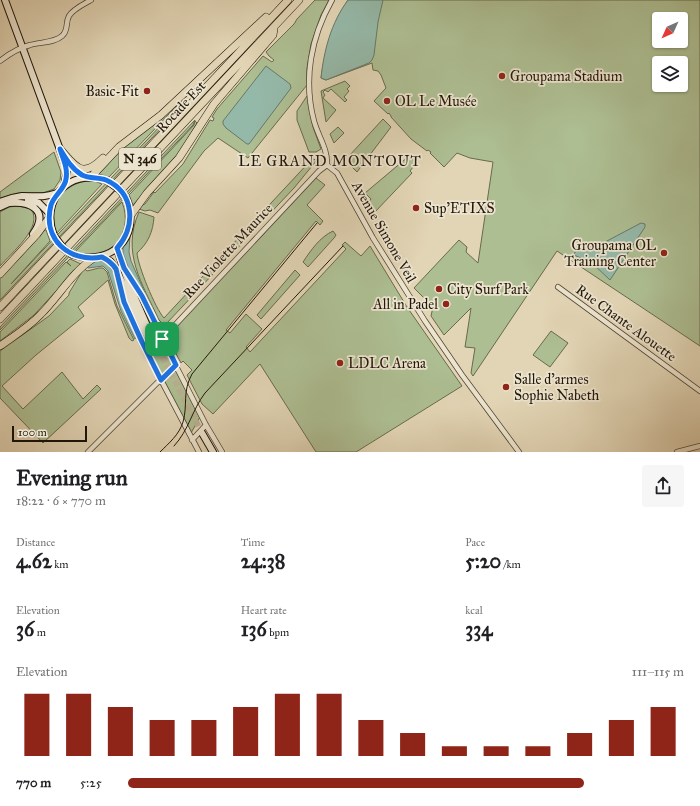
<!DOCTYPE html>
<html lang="en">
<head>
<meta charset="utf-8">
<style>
	:root { --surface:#fff; --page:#f6f6f6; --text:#202124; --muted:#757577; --accent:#8f2418 }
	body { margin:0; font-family:"IM FELL Great Primer",serif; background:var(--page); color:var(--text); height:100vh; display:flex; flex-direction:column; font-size:15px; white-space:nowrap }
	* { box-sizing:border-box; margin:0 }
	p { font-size:13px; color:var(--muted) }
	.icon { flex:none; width:22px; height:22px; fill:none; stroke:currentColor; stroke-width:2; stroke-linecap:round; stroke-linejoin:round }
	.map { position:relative; height:452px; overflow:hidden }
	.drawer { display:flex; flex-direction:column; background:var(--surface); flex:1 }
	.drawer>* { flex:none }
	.needle { width:26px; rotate:225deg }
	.buttons { position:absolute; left:652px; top:12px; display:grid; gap:8px }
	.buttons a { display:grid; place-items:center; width:36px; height:36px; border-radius:4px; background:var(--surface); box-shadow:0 1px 3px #0004; font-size:20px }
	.scale { position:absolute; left:12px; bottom:10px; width:75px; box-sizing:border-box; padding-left:4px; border:2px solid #221608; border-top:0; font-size:11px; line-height:14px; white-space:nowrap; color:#221608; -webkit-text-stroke:3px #ece4cf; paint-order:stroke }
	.pin { position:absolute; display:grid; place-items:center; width:34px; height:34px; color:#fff; margin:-17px; border-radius:8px; box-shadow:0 2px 6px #0006 }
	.round { display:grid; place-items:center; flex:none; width:42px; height:42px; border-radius:4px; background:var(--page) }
	.head { display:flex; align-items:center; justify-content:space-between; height:68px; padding:0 16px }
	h1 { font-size:22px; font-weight:700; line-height:30px }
	.metrics { display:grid; grid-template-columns:repeat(3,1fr); gap:6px; height:68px; padding:4px 16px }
	.metrics div { display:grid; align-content:center }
	.metrics b { font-size:20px; font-weight:700 }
	.metrics small { font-size:11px; font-weight:400 }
	.metrics p { font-size:11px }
	.chart { height:112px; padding:8px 16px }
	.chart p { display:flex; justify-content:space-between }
	.chart svg { width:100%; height:72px; margin-top:4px; stroke:var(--accent); stroke-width:6 }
	ul { padding:0 16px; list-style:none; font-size:13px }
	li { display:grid; grid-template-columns:64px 48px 1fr; align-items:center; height:30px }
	li i { height:10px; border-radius:5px; background:var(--accent) }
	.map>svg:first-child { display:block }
</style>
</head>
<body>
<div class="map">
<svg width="700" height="452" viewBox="0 0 700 452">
	<rect width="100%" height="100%" fill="#e2d5b5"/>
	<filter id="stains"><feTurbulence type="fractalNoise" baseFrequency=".005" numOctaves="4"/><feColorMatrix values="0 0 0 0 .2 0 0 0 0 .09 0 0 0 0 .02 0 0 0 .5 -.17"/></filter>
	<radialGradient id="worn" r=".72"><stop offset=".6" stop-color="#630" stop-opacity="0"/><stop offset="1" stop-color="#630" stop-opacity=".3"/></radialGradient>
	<path fill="#adbe92" stroke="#686a4d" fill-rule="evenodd" d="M315 0H329L321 15 311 44 307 68V85L248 158 218 138 204 151 158 213 150 210 145 211 139 209 140 206 145 204 154 192 155 193 183 164 210 120 213 121 214 118 212 117 217 109 263 56 272 62 274 60 269 56 266 52 294 24 297 19Z
		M348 0H700V346L557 251 473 376 471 373 475 348 465 347 471 308 444 335 431 316 433 307 414 288 459 240 467 247 466 252 478 263 493 162 470 158 457 153 444 167 430 153 431 152 428 150 427 151 411 139 391 117V116L389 113 388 114 374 101 386 88 381 75 378 71 373 70 372 63 326 80 321 78C325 49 332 24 348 0ZM659 19H681V41H659ZM659 63H681V85H659Z
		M345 81 350 86 347 89 349 91 344 97 347 100 345 102 331 89 328 92 325 90 323 92 325 95 323 98 336 110 326 122 321 91Z
		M190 92 109 177 99 174 123 148Z
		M307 96 313 127 321 149 316 152H309L297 120V111Z
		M179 106 180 108 0 300V278L27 250 44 230H46L50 241 11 284Z
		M383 119 391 127 357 172 352 167 353 166 350 162 352 160 349 156Z
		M195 120 193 125 0 330V327Z
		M195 121 197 123 179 154 133 205 129 195 131 193 194 125Z
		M338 127 344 133 334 143 330 134Z
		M54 152 61 172 60 180 54 189 43 193H18L0 198V192Z
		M409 156 416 163 410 171 412 173 374 213 371 210 372 208 368 203 371 199 365 193Z
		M312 159 317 160 294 188 166 324 165 323 163 324 159 320C142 283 121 253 139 212L154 217C153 232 148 243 137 253 138 266 155 308 164 318Z
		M316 178 325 185 307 205 323 221 320 225 316 221 226 330 230 333 246 314 262 329 246 347 250 352 346 249 342 245 345 242 361 256 370 246 407 307 462 386 356 452H316L260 364 213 414 202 404 187 375 192 370 183 361 181 363 171 344 176 339 170 333Z
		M87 181H94L102 184 56 234C54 229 52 223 52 219 53 198 67 184 87 181Z
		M122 202C135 234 108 265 75 252Z
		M18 206 31 209C44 227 11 253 0 266V212L9 207Z
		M333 231 336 235 334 238 308 267 303 262C311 250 320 237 333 231Z
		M70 259 81 264 34 315 0 341V332L66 262 71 266 67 262Z
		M99 268H103L107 272 117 306 134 340 132 341 129 338 115 304 108 280 78 307 84 316 36 355 2 386 23 409 62 372 83 399 97 385 101 389 43 443 0 398V351L49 316 69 295V293L83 270 85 269 87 271Z
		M295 270 300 275 261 319 257 315Z
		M551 331 568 343 550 367 533 355Z
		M162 345 164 346 172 362 170 367 163 374 159 373C154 363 146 350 162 345Z
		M176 371 200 417 191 433 164 382 172 372Z"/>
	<path fill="#95b9a9" stroke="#677869" d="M348 0H383L378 22 374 55 372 60 369 63 326 80 321 78C324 50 331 23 348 0Z
		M266 66 290 84 291 88 249 144H247L226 128 223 124V121Z
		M641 223 645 224V227L610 280 592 263 574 255 575 252 605 242Z
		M130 235 129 252 131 261 156 318 154 319 129 270 123 253V247Z
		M95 261H104L112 268 119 292 137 336 135 339 121 311 108 271 103 266 88 268 87 267Z"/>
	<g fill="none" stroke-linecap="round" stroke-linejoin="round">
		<path stroke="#bcaf92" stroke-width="6" stroke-dasharray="6 3" stroke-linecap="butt" d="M154 341 202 433"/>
		<g stroke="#524633" stroke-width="6">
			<path id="minor" d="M0 61C9 54 18 48 30 45 40 42 54 43 62 36 69 30 65 23 69 16 73 9 84 4 91 0
				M327 165 337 173 373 238 425 321 462 375 519 452
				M327 165C328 149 318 136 314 121 303 79 311 37 332 0
				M127 273 142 296 152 319 206 425 222 452
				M118 278 124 302 141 342 199 452
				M558 287 700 391
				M148 354 319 171 327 165
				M192 440 206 425
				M88 452 175 365
				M677 452 700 446"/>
		</g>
		<g stroke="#221608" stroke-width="8">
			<path id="secondary" d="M5 0 66 166 67 171 64 186
				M69 163 76 170 88 177
				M28 200 39 203 49 213
				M0 202C7 199 14 197 22 196 36 196 42 198 57 193
				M9 203C30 201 50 210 33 234
				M0 207 11 202
				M54 236C40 200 68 168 106 180
				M117 248C126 280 141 312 154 341
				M73 255C111 266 141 238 127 200
				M102 257 110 261 116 269 151 345
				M202 433 213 452"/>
		</g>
		<g stroke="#221608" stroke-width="8">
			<path id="trunk" d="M60 149C76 167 82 179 103 158
				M91 177 119 147 161 115 266 17
				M131 215 147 193 179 158 214 104 273 35 274 29
				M0 274 37 234 49 218
				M0 307 288 0
				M0 319 299 0
				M0 346C14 336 29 327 41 314 59 296 72 272 94 258"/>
		</g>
		<use href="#minor" stroke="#ece4cf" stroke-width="4.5"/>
		<use href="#secondary" stroke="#ece4cf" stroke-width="6"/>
		<use href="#trunk" stroke="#e2d5b5" stroke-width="7"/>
		<path stroke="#221608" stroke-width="1" d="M174 446C189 430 192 410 205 393L343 246
			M160 452C169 443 179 435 183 422 188 405 182 392 192 374L317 223"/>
		<g stroke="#221608" stroke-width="8" stroke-linecap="butt">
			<path id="secondary-bridge" d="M106 180 120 190 127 200
				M54 236 64 249 73 255"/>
		</g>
		<use href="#secondary-bridge" stroke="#ece4cf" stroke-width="6"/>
	</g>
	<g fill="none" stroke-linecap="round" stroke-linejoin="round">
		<g stroke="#fff" stroke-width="8">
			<path id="route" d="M60 149C66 159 72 169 82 175 90 179 99 177 106 180 135 193 136 227 117 248L124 268 142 296 176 365 161 380 142 342 124 302 116 269C112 263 108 260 102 257 69 263 42 239 51 205 54 195 65 189 66 179 68 168 63 159 60 149Z"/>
		</g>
		<use href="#route" stroke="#1a73e8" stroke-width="5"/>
	</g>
	<g fill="#8f2418" stroke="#ece4cf" stroke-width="1.5">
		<circle cx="502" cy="76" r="4"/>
		<circle cx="147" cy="91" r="4"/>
		<circle cx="387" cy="101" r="4"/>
		<circle cx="416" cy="208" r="4"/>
		<circle cx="664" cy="253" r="4"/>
		<circle cx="439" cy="289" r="4"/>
		<circle cx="446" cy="304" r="4"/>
		<circle cx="340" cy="363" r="4"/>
		<circle cx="506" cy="387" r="4"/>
	</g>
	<g text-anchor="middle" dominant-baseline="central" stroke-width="3.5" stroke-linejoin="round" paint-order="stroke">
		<rect fill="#ece4cf" stroke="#5f5444" stroke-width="1" x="119" y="148" width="42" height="22" rx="3"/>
		<g font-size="13" font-weight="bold" fill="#221608">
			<text x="140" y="159">N 346</text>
		</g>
		<g font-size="14" fill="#221608" stroke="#ece4cf" text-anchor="start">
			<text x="510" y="76">Groupama Stadium</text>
			<text x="139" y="91" text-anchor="end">Basic-Fit</text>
			<text x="395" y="101">OL Le Musée</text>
			<text x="424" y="208">Sup'ETIXS</text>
			<text x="656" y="245" text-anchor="end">Groupama OL<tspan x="656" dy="16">Training Center</tspan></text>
			<text x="447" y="289">City Surf Park</text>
			<text x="438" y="304" text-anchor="end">All in Padel</text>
			<text x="348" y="363">LDLC Arena</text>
			<text x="514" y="379">Salle d'armes<tspan x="514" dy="16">Sophie Nabeth</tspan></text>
		</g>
		<g font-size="14" fill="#221608" stroke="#ece4cf">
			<text transform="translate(181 107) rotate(-47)">Rocade Est</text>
			<text transform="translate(384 232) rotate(60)">Avenue Simone Veil</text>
			<text transform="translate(228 251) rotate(-47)">Rue Violette Maurice</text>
			<text transform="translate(626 323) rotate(36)">Rue Chante Alouette</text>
		</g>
		<g font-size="15" letter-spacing="1" fill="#221608" stroke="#ece4cf">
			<text x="330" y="161">LE GRAND MONTOUT</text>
		</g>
	</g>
	<rect width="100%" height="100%" filter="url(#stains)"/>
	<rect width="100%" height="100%" fill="url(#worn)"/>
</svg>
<div class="buttons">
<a><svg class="needle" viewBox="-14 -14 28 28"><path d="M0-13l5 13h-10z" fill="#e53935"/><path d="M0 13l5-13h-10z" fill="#757577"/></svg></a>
<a><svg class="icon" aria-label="layers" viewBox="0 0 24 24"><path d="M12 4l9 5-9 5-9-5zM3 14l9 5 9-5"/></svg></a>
</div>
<div class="scale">100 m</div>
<div class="pin" style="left:162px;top:339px;background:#1e9e55"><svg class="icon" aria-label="arrive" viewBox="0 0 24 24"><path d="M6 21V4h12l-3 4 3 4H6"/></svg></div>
</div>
<section class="drawer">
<div class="head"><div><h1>Evening run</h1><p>18:22 · 6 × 770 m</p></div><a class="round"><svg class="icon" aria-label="share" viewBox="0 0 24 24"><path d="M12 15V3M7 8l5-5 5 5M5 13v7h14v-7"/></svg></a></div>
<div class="metrics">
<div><p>Distance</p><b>4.62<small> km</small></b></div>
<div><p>Time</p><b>24:38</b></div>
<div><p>Pace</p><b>5:20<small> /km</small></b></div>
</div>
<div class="metrics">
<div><p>Elevation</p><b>36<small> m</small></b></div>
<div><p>Heart rate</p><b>136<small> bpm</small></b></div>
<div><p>kcal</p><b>334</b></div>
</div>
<div class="chart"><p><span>Elevation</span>111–115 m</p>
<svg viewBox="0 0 160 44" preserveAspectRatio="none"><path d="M5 44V6M15 44V6M25 44V14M35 44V22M45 44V22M55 44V14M65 44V6M75 44V6M85 44V22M95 44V30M105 44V38M115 44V38M125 44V38M135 44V30M145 44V22M155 44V14"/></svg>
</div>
<ul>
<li><b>770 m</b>5:25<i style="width:82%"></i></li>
</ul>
</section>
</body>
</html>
